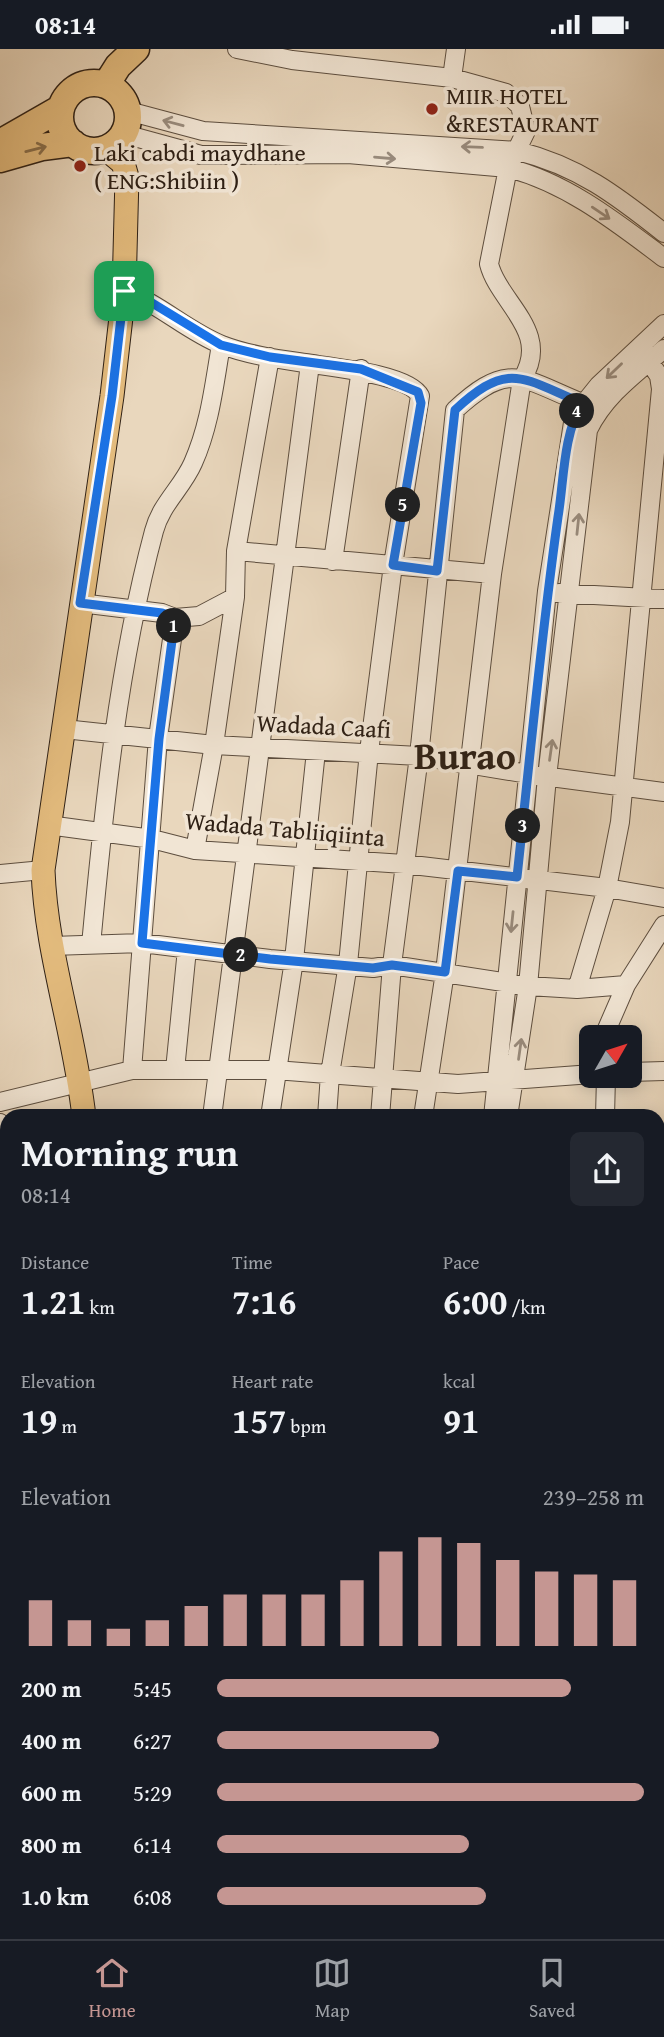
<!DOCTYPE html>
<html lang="en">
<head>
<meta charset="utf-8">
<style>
	:root { --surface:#171b24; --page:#242831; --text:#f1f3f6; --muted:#9ea1a6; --line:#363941; --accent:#c59692 }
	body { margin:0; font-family:"Gentium Book Plus",serif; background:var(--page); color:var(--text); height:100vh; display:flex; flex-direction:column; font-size:26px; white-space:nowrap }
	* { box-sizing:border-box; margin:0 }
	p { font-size:23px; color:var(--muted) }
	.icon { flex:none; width:38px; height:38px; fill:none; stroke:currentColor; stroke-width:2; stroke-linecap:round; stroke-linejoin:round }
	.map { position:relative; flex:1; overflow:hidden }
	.details { position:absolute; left:0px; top:1060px; width:665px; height:830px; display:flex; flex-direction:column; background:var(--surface); border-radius:21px 21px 0 0; box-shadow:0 4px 18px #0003 }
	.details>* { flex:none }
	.needle { width:46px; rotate:51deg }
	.buttons { position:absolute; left:579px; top:976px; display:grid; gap:14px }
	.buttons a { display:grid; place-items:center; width:63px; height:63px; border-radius:10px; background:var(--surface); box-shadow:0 4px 18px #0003; font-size:35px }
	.pin { position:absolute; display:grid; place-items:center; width:60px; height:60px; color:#fff; margin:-30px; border-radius:14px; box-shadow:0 4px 10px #0006 }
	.km { position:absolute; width:35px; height:35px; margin:-18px; border-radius:50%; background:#222; color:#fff; font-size:19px; line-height:35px; text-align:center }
	.round { display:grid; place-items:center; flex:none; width:74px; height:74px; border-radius:10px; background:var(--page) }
	.overview { display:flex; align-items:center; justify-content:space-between; height:119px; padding:0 21px }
	h1 { font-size:38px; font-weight:700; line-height:52px }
	.figures { display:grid; grid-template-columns:repeat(3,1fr); gap:10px; height:119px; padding:7px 21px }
	.figures div { display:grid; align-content:center }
	.figures b { font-size:35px; font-weight:700 }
	.figures small { font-size:19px; font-weight:400 }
	.figures p { font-size:19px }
	.chart { height:196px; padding:14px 21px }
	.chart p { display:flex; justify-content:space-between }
	.chart svg { width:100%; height:126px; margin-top:7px; stroke:var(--accent); stroke-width:6 }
	ul { padding:0 21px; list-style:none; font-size:23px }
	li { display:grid; grid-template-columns:112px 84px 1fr; align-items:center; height:52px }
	li i { height:18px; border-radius:9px; background:var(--accent) }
	.status { display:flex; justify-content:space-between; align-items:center; height:49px; padding:0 35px; background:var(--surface); direction:ltr }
	.status svg { height:19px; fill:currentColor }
	.tab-bar { display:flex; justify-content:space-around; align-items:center; height:98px; border-top:2px solid var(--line); background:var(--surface); font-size:19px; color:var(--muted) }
	.tab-bar a { display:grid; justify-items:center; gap:4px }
	.tab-bar .active { color:var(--accent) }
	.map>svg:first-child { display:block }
</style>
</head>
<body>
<div class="status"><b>08:14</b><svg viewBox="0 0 49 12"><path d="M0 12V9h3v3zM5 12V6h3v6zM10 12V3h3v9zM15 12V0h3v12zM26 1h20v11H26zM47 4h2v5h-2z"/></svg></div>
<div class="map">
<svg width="664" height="1890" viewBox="0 0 664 1890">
	<rect width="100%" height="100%" fill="#e9d7bd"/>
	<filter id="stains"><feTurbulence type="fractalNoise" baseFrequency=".00286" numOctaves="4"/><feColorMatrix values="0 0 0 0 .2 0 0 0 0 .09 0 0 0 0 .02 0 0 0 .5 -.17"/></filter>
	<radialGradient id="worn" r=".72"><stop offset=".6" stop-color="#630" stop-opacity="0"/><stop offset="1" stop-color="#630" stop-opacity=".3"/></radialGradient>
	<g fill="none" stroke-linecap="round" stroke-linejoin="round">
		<g stroke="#5d4e3f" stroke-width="20">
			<path id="minor" d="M237 0 292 11 452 29 506 44 520 57 526 82 508 119 489 215C499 254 552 283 522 330L492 525 445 923 423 1068
				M452 29 456 0
				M128 62 203 82 518 102C578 117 616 146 664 184
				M124 85 201 106 348 105 508 119C567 134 616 173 664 209
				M124 242C159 254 187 282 222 296 248 306 278 310 305 314 330 318 409 325 420 347L393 516 369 703 348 915 330 1025 327 1068
				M236 502 492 525
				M333 512 361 320
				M559 544 664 550
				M80 554 162 564 175 569 199 567 235 548
				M64 680 214 696 419 707 528 725 664 743
				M48 776 152 790 195 801 404 815 607 839 664 849
				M195 801 214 696 235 548 236 502 270 308
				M0 825 43 821
				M91 896C104 757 118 617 154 482 161 455 182 439 193 414 210 376 214 336 221 296
				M52 897 142 894 270 910 373 919 392 916 528 937 577 940
				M626 936 577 940 607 839 620 773 661 340 659 327 643 303
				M603 989 626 936 664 876
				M132 1021 158 689 175 569
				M175 1021 187 900
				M630 1023 664 1022
				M0 1053 132 1021H275L458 1035 592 1025
				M212 1068 310 315
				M270 1068 294 911 316 702
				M380 1068 392 916 419 707 455 361C509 311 521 329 582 354
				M493 1068 547 542 574 367 599 336 664 275
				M508 1068 528 937 547 728 588 381C605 346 635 325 664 300
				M605 1068 606 1027
				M0 1074 7 1103
				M0 1165 7 1163
				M658 1177 664 1132
				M658 1216 664 1217
				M0 1307 7 1306
				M0 1376 7 1372
				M658 1515 664 1513
				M0 1579 7 1575
				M658 1651 664 1659
				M0 1665 7 1660
				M658 1718 664 1713
				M0 1755 7 1751
				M0 1814 7 1826
				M658 1845 664 1848
				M41 1883 46 1890
				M4 1890 14 1883
				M232 1890 243 1883
				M433 1890 441 1885"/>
		</g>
		<g stroke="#2e2015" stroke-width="25">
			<path id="major" d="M84 1068C75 984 46 904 43 821L112 347 124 242 127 128 123 114 106 100
				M0 1471 7 1467
				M0 1495 7 1491"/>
		</g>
		<g stroke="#2e2015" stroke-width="29">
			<path id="highway" d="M60 68a34 34 0 1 1 68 0a34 34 0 1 1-68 0Z
				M106 36 118 17 136 0
				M0 94 61 59
				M0 110 42 98 73 94"/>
		</g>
		<use href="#minor" stroke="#f1e5d4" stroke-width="18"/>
		<use href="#major" stroke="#e4bc7e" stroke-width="23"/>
		<use href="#highway" stroke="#e4bc7e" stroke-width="26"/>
	</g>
	<defs><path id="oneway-shaft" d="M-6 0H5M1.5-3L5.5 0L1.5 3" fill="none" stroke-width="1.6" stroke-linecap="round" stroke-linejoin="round" transform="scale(1.75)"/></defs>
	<g stroke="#998c7e">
		<use href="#oneway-shaft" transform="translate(173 74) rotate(-165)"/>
		<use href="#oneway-shaft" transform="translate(472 98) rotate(-178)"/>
		<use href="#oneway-shaft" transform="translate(385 109) rotate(5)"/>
		<use href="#oneway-shaft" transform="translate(601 164) rotate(34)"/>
		<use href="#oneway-shaft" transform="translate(614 322) rotate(136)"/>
		<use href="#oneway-shaft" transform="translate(578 475) rotate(-84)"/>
		<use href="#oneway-shaft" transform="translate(551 701) rotate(-82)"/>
		<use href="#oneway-shaft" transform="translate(512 873) rotate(96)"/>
		<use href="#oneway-shaft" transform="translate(520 1000) rotate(-82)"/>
	</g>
	<use stroke="#896e4a" href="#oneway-shaft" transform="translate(36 100) rotate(-14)"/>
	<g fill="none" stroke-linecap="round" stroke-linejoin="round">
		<g stroke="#fff" stroke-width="14">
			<path id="route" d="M124 242 144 249 221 296 270 308 361 320 418 343 421 354 393 516 437 522 455 361C509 311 521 329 582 354 563 386 564 432 558 468 541 588 530 708 517 828L458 822 445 923 392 916 373 919 270 910 142 894 159 690 175 569 162 564 80 554 112 347Z"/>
		</g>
		<use href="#route" stroke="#1a73e8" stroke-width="9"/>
	</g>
	<g fill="#8f2418" stroke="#f1e5d4" stroke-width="2.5">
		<circle cx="432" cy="60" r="7"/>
		<circle cx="80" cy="117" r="7"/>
	</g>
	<g text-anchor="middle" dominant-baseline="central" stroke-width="7" stroke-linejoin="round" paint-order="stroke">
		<g font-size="24" fill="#2e2015" stroke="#f1e5d4" text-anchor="start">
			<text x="446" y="46">MIIR HOTEL<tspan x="446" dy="28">&amp;RESTAURANT</tspan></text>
			<text x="94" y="103">Laki cabdi maydhane<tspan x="94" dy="28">( ENG:Shibiin )</tspan></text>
		</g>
		<g font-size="24" fill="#2e2015" stroke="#f1e5d4">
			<text transform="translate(324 677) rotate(3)">Wadada Caafi</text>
			<text transform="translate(285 780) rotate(5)">Wadada Tabliiqiinta</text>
		</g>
		<g font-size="38" font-weight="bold" fill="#2e2015" stroke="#f1e5d4">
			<text x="465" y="706">Burao</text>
		</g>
	</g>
	<rect width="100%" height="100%" filter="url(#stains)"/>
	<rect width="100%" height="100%" fill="url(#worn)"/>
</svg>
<div class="buttons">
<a><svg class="needle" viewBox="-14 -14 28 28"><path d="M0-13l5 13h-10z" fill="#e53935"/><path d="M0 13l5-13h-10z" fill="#9ea1a6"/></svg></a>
</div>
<div class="pin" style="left:124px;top:242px;background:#1e9e55"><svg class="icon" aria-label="arrive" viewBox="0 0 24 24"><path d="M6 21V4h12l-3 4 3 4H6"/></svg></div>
<b class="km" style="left:174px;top:577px">1</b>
<b class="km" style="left:241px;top:906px">2</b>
<b class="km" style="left:523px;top:777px">3</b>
<b class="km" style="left:577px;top:362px">4</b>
<b class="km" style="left:403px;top:456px">5</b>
<section class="details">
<div class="overview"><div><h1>Morning run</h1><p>08:14</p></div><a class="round"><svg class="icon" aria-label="share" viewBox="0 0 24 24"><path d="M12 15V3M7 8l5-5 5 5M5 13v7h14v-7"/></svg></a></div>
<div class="figures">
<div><p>Distance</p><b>1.21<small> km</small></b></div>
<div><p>Time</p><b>7:16</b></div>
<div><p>Pace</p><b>6:00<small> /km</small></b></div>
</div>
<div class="figures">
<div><p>Elevation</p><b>19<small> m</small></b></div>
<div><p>Heart rate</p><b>157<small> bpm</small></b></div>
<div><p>kcal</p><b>91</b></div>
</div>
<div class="chart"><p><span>Elevation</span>239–258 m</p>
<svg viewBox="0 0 160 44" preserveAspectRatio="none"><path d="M5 44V28M15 44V35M25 44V38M35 44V35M45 44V30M55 44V26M65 44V26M75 44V26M85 44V21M95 44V11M105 44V6M115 44V8M125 44V14M135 44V18M145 44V19M155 44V21"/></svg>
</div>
<ul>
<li><b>200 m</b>5:45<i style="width:83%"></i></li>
<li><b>400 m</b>6:27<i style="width:52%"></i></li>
<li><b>600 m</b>5:29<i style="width:100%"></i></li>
<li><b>800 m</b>6:14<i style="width:59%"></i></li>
<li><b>1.0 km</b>6:08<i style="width:63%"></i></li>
</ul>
</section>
</div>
<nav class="tab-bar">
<a class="active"><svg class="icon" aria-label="home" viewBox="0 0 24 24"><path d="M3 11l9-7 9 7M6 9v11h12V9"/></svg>Home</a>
<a><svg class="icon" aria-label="map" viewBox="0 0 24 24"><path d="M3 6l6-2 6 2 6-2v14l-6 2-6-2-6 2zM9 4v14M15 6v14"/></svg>Map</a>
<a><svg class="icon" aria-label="saved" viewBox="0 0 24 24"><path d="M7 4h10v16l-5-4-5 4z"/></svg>Saved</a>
</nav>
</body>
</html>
